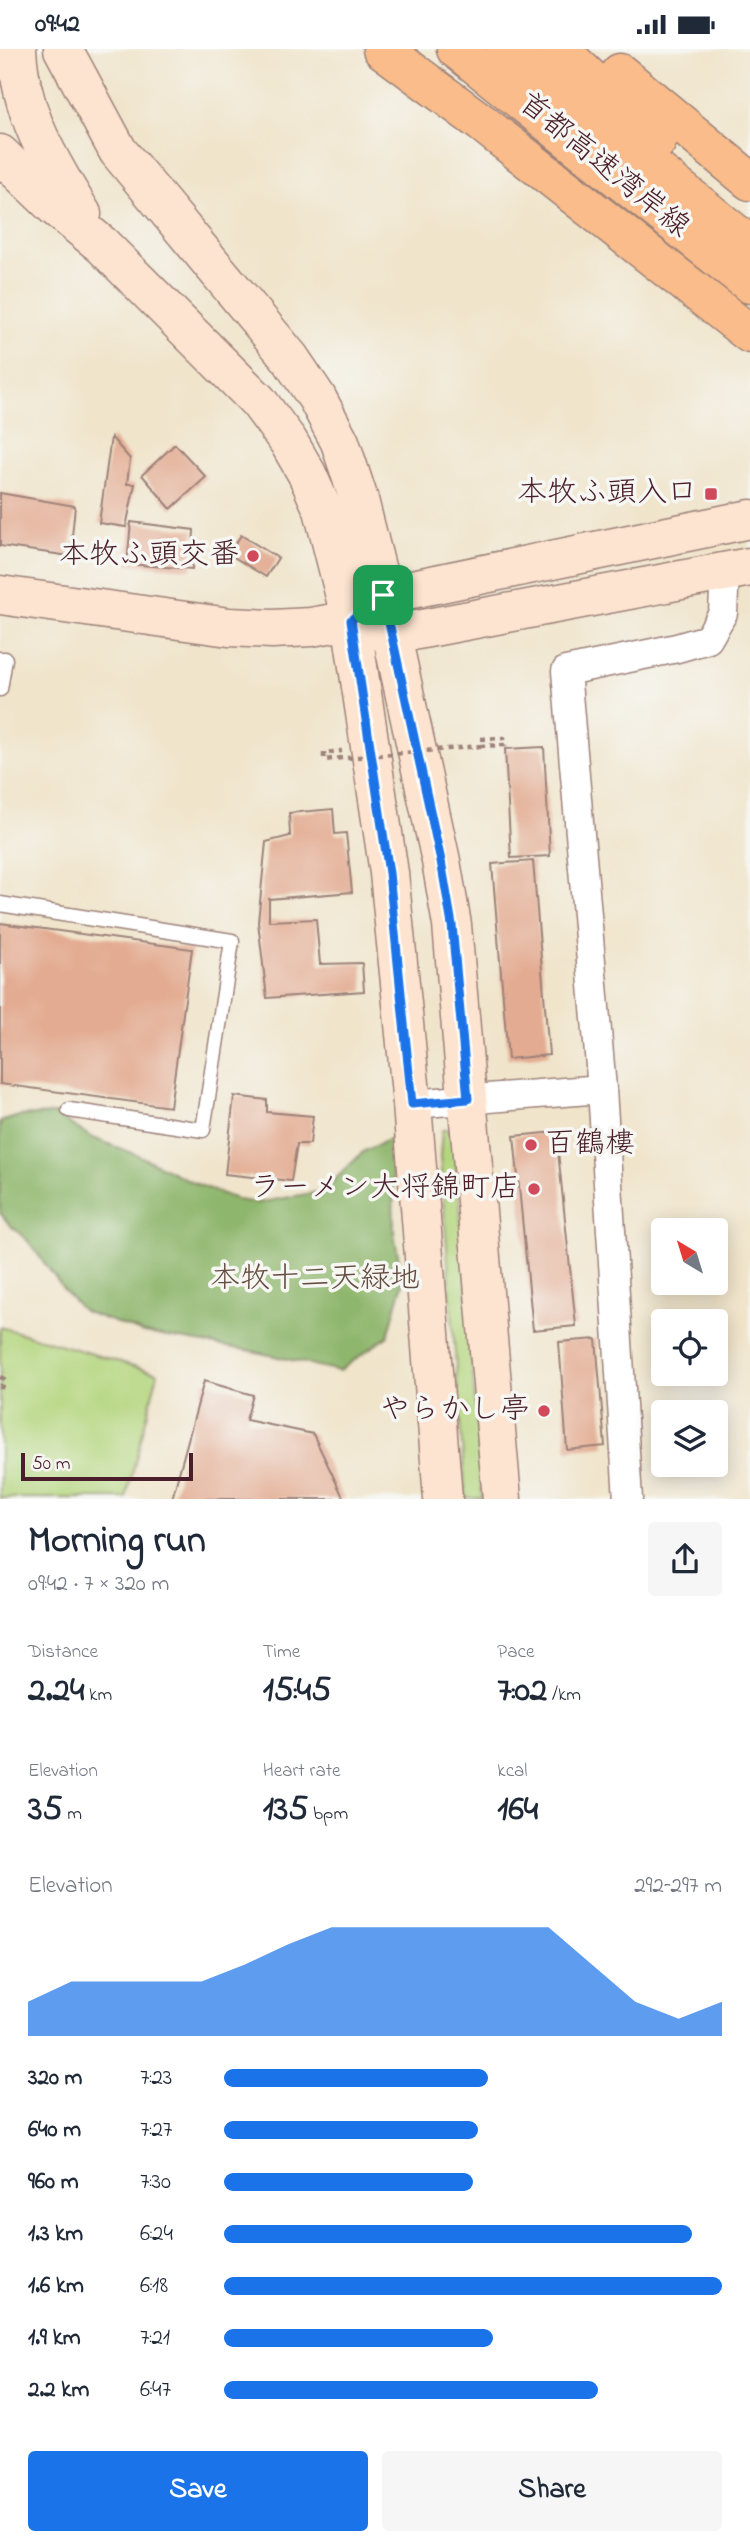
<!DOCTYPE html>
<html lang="en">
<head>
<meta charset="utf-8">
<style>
	:root { --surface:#fff; --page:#f6f6f7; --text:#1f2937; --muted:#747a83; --accent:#1a73e8 }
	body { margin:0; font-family:"Indie Flower","Klee One",sans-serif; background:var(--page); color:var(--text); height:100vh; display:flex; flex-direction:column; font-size:26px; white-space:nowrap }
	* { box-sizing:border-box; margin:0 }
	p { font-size:23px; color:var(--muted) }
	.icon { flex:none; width:38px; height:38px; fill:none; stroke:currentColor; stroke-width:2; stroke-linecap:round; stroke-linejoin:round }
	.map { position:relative; height:1450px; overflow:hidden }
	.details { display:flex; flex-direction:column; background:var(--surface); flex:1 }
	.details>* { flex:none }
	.needle { width:46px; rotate:322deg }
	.controls { position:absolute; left:651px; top:1169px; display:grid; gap:14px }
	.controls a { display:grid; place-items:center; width:77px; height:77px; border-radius:7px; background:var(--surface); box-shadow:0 4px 18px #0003; font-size:35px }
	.scale { position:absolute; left:21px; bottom:18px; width:172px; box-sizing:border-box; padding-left:7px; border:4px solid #4a1f2b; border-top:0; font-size:19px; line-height:24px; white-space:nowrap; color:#4a1f2b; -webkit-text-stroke:5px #f6f6f2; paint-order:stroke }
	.pin { position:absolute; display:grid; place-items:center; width:60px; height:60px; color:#fff; margin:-30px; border-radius:14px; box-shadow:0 4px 10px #0006 }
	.round { display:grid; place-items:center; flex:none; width:74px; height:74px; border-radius:7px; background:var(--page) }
	.headline { display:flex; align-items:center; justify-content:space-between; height:119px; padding:0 28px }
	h1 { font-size:38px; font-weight:700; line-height:52px }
	.stats { display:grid; grid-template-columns:repeat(3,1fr); gap:10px; height:119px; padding:7px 28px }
	.stats div { display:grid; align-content:center }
	.stats b { font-size:35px; font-weight:700 }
	.stats small { font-size:19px; font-weight:400 }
	.stats p { font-size:19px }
	.chart { height:196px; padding:14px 28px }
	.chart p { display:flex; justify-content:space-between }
	.chart svg { width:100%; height:126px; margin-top:7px; fill:var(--accent); opacity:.7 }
	.cta { display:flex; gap:14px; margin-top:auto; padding:14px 28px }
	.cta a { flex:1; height:80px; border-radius:7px; background:var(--accent); color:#fff; font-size:28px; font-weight:700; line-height:80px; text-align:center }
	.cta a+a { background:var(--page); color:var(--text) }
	ul { padding:0 28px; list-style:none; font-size:23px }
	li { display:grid; grid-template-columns:112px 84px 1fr; align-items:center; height:52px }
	li i { height:18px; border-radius:9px; background:var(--accent) }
	.status { display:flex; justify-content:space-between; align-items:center; height:49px; padding:0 35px; background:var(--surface); direction:ltr }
	.status svg { height:19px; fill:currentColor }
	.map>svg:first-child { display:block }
</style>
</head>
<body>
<div class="status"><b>09:42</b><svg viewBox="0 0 49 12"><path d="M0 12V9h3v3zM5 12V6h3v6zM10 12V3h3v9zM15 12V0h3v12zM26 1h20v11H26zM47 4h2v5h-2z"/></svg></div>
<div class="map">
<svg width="750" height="1450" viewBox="0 0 750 1450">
	<rect width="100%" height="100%" fill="#f6f6f2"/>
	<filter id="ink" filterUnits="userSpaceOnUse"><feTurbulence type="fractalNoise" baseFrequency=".0143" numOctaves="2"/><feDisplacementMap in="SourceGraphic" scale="14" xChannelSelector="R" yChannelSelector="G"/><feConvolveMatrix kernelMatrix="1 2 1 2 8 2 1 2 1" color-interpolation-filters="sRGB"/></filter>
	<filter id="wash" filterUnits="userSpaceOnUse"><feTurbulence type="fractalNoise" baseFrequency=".00686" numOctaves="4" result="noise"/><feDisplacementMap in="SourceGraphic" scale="28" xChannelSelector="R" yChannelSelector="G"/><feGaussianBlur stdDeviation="1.57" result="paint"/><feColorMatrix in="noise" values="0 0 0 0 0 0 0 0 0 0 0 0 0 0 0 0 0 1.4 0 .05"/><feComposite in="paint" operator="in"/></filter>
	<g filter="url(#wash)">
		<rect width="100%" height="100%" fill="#f0e4ca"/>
		<path fill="#b3d57d" stroke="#7e7a54" stroke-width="2" d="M448 1080 456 1105 482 1449H466L440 1107 442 1081Z
			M0 1278 158 1324 126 1449H0Z"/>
		<path fill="#8eb66c" stroke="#6c6a4c" stroke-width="2" d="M54 1065 93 1089 140 1107 192 1133 238 1151 257 1154 323 1142 364 1102 392 1089 394 1184 403 1233 388 1287 339 1322 252 1302 144 1284 83 1262 68 1246 28 1192 10 1176 0 1164V1073L19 1067Z"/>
		<g id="blocks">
			<path fill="#e3ab91" d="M111 388 130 410 127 435H135L126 478 99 474Z
				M175 395 206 428 171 460 142 426Z
				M0 444 75 457 70 507 0 497Z
				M131 473 194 481 192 520 127 515Z
				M241 486 278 509 266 528 229 505Z
				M544 698 550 807 511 809 505 700Z
				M333 760 335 785 346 784 352 843 269 850V872L316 870 320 915 362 914 364 942 267 949 258 873 266 793 290 787 289 764Z
				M533 812 549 1006 508 1010 492 815Z
				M0 874 192 900 170 1058 0 1035Z
				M234 1047 267 1051V1063L313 1067 310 1095H297L291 1132 225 1125Z
				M556 1083 576 1277 533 1281 514 1087Z
				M596 1290 605 1397 567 1401 559 1293Z
				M204 1332 253 1346 246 1371 313 1385 344 1450H172Z"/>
		</g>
	</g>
	<g filter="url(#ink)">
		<use href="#blocks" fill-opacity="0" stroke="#9d827a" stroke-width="2"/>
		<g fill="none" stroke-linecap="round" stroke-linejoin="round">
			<g stroke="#9d827a" stroke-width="17">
				<path id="lane" d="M0 610H5L0 640
					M0 855 232 892 203 1081 69 1061"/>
			</g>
			<g stroke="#9d827a" stroke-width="31">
				<path id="street" d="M602 1040 566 622 677 599 708 590 723 564 725 522
					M412 1055 602 1040 628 1450"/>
			</g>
			<g stroke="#9d827a" stroke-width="41">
				<path id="secondary" d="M17 0C20 63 49 112 82 165
					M63 0 118 102 290 309 317 349 340 393 359 451 383 546 441 812 452 876 502 1450
					M0 105 54 157 102 196 258 352 288 392 307 425 323 461 351 571 389 824 412 1055 443 1450
					M0 546 229 578 272 580 311 578 351 571 391 586 750 518
					M364 561 383 546 750 470"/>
			</g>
			<g stroke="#9d827a" stroke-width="41">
				<path id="highway" d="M382 0 482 74 750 285
					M456 0 750 235
					M506 0 750 196
					M559 0 657 92
					M620 24 750 132"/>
			</g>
			<path stroke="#9d827a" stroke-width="4.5" stroke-dasharray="5 5" stroke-linecap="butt" d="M481 690 504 689 505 696 481 697
				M342 709 324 711V704L342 702
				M0 1328 4 1330 0 1342"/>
			<use href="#lane" stroke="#fff" stroke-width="14"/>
			<use href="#street" stroke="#fff" stroke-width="28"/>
			<use href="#secondary" stroke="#fde4d0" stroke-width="38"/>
			<use href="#highway" stroke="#f9bc8a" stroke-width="38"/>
			<path stroke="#9d827a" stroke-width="4.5" stroke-dasharray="5 5" stroke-linecap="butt" d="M347 709 481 697"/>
		</g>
	</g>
	<g fill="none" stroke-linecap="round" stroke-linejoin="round" filter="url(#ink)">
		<g stroke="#fff" stroke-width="14">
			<path id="route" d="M383 546 441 812 452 876 468 1050 412 1055 389 824 351 571Z"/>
		</g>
		<use href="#route" stroke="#1a73e8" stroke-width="9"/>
	</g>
	<g fill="#d1495b" stroke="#f6f6f2" stroke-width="2.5">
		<rect x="704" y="438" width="14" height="14" rx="3.5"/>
		<circle cx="253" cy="507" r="7"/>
		<circle cx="531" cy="1096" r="7"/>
		<circle cx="534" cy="1140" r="7"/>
		<circle cx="544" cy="1362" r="7"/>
	</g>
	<g text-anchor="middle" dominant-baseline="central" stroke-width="7" stroke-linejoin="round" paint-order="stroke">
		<g font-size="30" fill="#4a1f2b" stroke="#f6f6f2">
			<text transform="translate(603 117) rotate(39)">首都高速湾岸線</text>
		</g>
		<g font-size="30" fill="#4a1f2b" stroke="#f6f6f2" text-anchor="end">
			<text x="697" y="445">本牧ふ頭入口</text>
			<text x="239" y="507">本牧ふ頭交番</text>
			<text x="545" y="1096" text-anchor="start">百鶴樓</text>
			<text x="520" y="1140">ラーメン大将錦町店</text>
			<text x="530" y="1362">やらかし亭</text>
		</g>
		<g font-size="30" fill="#644c40" stroke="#f6f6f2">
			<text x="315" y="1231">本牧十二天緑地</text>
		</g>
	</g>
</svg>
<div class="controls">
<a><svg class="needle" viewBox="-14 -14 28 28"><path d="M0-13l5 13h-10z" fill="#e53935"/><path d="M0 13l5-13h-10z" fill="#747a83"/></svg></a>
<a><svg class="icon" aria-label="locate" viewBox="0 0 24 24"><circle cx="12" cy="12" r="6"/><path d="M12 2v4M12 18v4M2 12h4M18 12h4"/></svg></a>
<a><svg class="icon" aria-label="layers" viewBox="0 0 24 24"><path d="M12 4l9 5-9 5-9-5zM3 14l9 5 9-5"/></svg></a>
</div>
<div class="scale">50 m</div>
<div class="pin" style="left:383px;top:546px;background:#1e9e55"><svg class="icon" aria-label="arrive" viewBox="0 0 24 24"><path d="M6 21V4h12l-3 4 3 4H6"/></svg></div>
</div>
<section class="details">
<div class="headline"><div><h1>Morning run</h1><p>09:42 · 7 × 320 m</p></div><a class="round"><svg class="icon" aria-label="share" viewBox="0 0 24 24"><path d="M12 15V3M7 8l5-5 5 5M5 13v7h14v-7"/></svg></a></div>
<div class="stats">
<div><p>Distance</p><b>2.24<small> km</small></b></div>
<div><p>Time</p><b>15:45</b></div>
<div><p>Pace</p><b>7:02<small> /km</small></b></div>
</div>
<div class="stats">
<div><p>Elevation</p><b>35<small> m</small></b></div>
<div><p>Heart rate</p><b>135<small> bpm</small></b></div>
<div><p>kcal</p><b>164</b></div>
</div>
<div class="chart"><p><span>Elevation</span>292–297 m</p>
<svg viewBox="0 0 160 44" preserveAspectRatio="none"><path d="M0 44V32L10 25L20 25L30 25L40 25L50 19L60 12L70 6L80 6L90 6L100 6L110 6L120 6L130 19L140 32L150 38L160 32V44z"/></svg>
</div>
<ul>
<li><b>320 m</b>7:23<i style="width:53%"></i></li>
<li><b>640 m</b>7:27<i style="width:51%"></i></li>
<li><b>960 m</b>7:30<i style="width:50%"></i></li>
<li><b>1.3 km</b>6:24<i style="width:94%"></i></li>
<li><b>1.6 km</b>6:18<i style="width:100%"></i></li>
<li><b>1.9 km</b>7:21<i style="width:54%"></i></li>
<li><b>2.2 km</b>6:47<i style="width:75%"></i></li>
</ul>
<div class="cta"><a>Save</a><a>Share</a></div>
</section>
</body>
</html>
